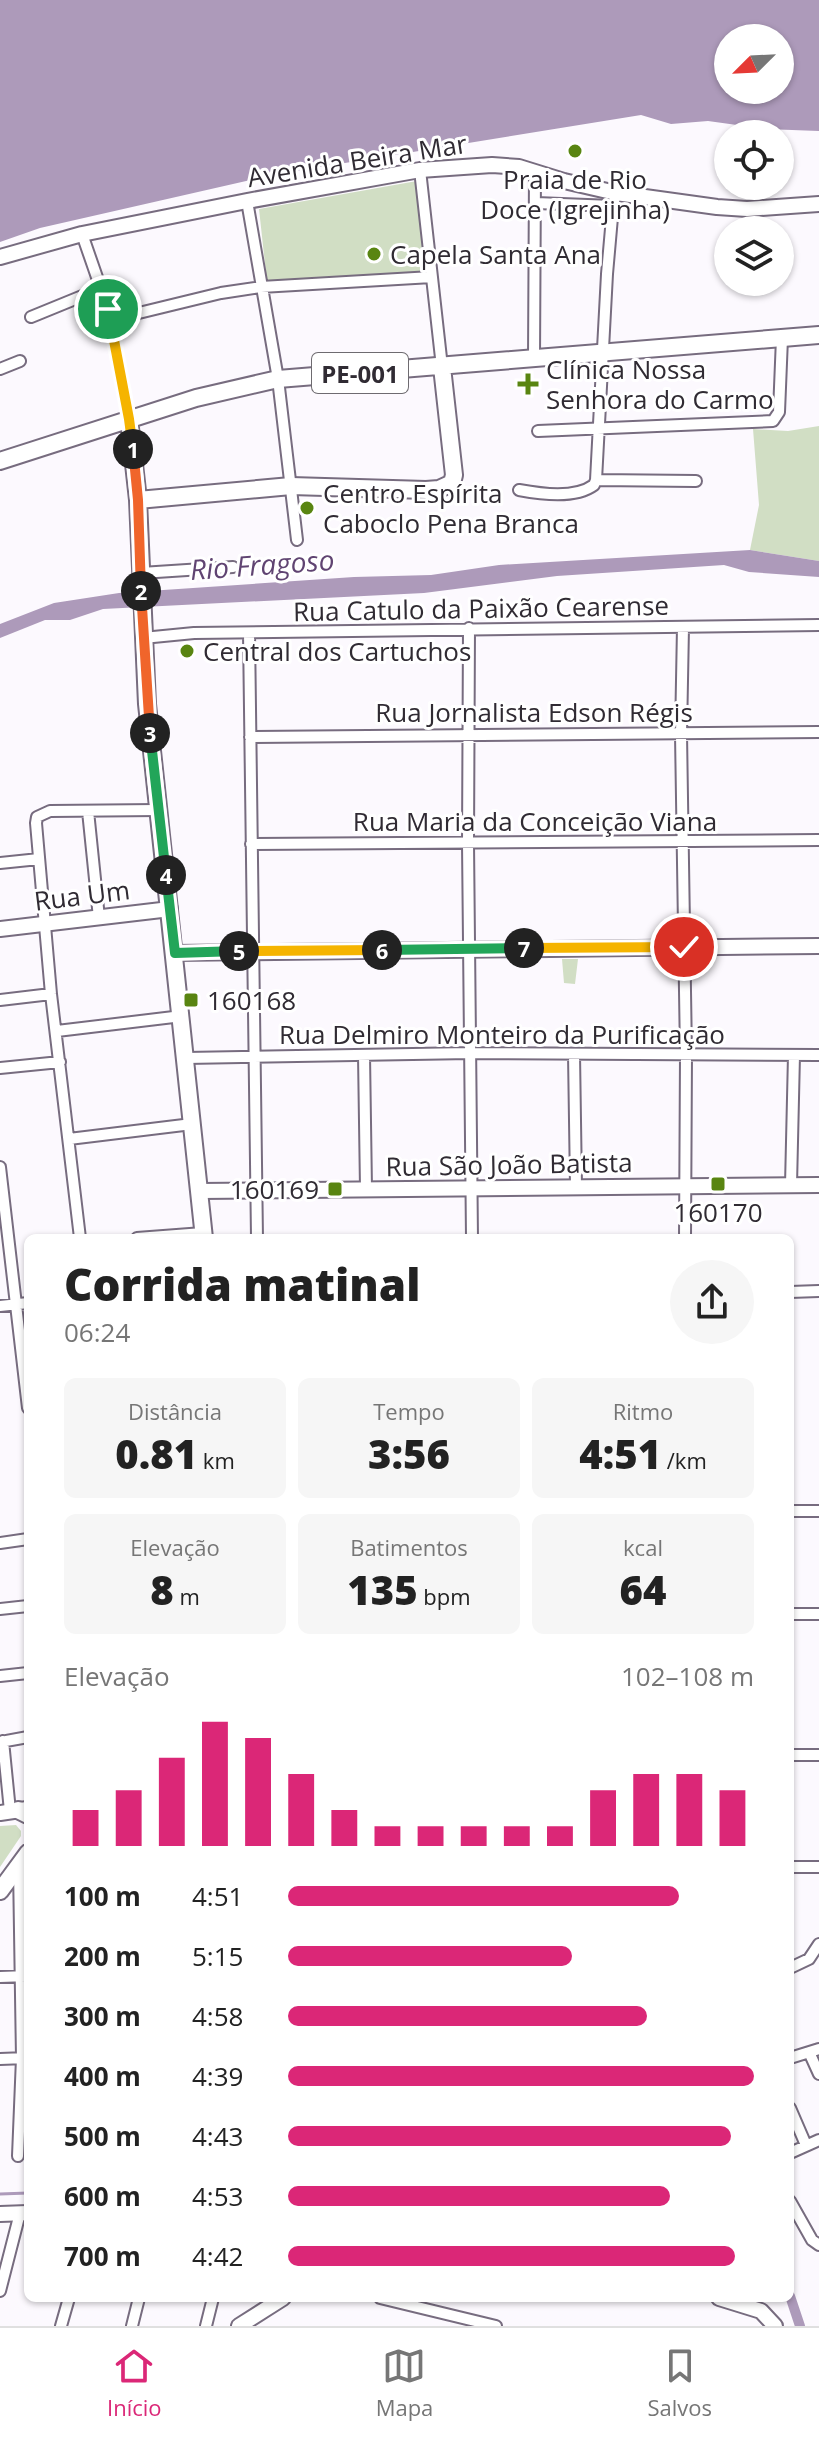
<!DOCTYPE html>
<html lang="pt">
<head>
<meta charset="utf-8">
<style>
	:root { --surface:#fff; --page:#f6f6f6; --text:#222; --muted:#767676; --line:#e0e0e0; --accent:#db2777 }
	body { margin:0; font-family:"Open Sans",sans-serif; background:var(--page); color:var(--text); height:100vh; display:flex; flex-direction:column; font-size:30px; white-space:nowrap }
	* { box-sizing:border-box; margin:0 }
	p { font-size:26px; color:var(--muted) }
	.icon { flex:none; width:44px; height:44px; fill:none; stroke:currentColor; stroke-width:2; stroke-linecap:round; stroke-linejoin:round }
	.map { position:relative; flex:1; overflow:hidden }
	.details { position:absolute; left:24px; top:1234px; width:770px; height:1068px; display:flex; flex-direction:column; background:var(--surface); border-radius:12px; box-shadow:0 2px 6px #0004 }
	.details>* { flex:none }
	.needle { width:52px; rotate:246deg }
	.buttons { position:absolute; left:714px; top:24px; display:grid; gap:16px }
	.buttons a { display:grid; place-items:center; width:80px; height:80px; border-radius:50%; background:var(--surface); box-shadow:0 2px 6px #0004; font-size:40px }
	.pin { position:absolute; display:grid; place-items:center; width:68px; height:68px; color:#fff; margin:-34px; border:4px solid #fff; border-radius:50%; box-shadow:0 2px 8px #0007 }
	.km { position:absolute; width:40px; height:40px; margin:-20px; border-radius:50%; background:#222; color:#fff; font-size:22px; line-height:40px; text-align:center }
	.round { display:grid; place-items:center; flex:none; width:84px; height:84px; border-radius:42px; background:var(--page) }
	.summary { display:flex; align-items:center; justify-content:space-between; height:136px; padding:0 40px }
	h1 { font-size:44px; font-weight:800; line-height:60px }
	.metrics { display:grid; grid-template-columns:repeat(3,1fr); gap:12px; height:136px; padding:8px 40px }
	.metrics div { display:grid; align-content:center; border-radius:12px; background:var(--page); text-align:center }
	.metrics b { font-size:40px; font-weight:800 }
	.metrics small { font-size:22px; font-weight:400 }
	.metrics p { font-size:22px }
	.chart { height:224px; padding:16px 40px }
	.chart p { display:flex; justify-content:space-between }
	.chart svg { width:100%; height:144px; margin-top:8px; stroke:var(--accent); stroke-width:6 }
	ul { padding:0 40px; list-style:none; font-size:26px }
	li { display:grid; grid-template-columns:128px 96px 1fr; align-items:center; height:60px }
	li i { height:20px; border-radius:10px; background:var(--accent) }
	.dock { display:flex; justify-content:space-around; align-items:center; height:112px; border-top:2px solid var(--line); background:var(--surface); font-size:22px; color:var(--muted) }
	.dock a { display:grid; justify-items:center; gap:4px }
	.dock .on { color:var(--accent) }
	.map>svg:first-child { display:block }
</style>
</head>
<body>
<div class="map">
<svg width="819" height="2326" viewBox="0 0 819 2326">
	<rect width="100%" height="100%" fill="#fcf9fe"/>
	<path fill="#d1dec4" d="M417 181 427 273 267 282 259 209Z
		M819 426V561L750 550 759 505 753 429 788 431Z
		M562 959H578L575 984 564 983Z
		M16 1825 21 1831V1836L0 1867V1826Z"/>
	<path fill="#ad9aba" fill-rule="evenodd" d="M0 0H819V131L765 129 708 121 671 124 641 115 277 174 40 228 0 242ZM728 38H780V90H728Z
		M750 550 819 561V577L749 572 724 565 557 576 424 593 103 609 70 620H45L0 638V624L54 603 119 593 354 577 431 575 499 565Z"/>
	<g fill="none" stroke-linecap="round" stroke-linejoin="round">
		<path stroke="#ad9aba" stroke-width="3" d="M0 2194 28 2193"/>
		<path stroke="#ad9aba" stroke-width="10" d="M790 2296 800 2326"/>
		<g stroke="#776c7f" stroke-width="14">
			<path id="street" d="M420 170 442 367
				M247 201 278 379 297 540
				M536 203 613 206
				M82 234 108 309 129 419
				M31 317 102 288
				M110 320 221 293 261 287 432 277
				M534 359 535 172
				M0 369 20 361
				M538 431 773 421 779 412 782 338
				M596 480 696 481
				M519 490C541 494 575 499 594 485L596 480 607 274 613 206 616 193
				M141 573 233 567
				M683 627 681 734 686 1055 685 1238
				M469 628 468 843 472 1238
				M249 633 257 1238
				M143 638 194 633 819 625
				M250 737 819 732
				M88 811 99 918
				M251 844 819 840
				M0 863 39 859
				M0 1000 51 994
				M57 1031 182 1016
				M574 1054 576 1187
				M364 1055 366 1189
				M186 1058 470 1053 819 1055
				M0 1068 60 1062
				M69 1139 192 1124
				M0 1167 28 1408
				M791 1185 794 1055
				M80 1238 51 994 36 823 37 817 50 811 158 810
				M137 1238 203 1233
				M790 1292 819 1291
				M0 1306 28 1303
				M790 1511H819
				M0 1543 28 1539
				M0 1609 28 1606
				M790 1614H819
				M0 1676 28 1673
				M3 1741 10 1811
				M0 1742 28 1737
				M790 1755H819
				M790 1867H819
				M790 1968 809 1959 819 1944
				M0 1977 28 1976
				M809 2052 819 2074
				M790 2058 819 2049
				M0 2059 26 2058
				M790 2108 806 2145
				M790 2153 819 2140
				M18 2156 22 2058 19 1867H28
				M790 2201 812 2240 819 2245
				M0 2291 20 2213
				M380 2298 496 2326
				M61 2326 69 2298
				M132 2326 139 2298
				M206 2326 213 2298"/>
		</g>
		<g stroke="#776c7f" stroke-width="18">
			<path id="secondary" d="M0 257 82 234 247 201 420 170 492 165 519 167 564 181 616 193 717 207 747 209 819 204
				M0 929 170 909
				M175 953 819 946
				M200 1191 819 1185
				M0 1813 27 1809
				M0 2214 28 2213
				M719 2298 761 2311 775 2326
				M239 2326 283 2298"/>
		</g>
		<g stroke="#776c7f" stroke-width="20">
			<path id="primary" d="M129 419 138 500 147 704 204 1238
				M0 461 196 398 278 379 819 335
				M138 500 291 486 426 490 439 489 452 483 454 475 442 367
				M18 1810 28 1815
				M0 1891 28 1853"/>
		</g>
		<use href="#street" stroke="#fff" stroke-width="10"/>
		<use href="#secondary" stroke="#fff" stroke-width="14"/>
		<use href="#primary" stroke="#fff" stroke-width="16"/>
	</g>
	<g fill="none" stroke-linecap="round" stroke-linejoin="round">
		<g stroke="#fff" stroke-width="16">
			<path id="split-1" d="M108 309 129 419 133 449"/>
		</g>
		<g stroke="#fff" stroke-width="16">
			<path id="split-2" d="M133 449 138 500 141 591"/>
		</g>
		<g stroke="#fff" stroke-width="16">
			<path id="split-3" d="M141 591 150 733"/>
		</g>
		<g stroke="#fff" stroke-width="16">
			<path id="split-4" d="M150 733 166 875"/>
		</g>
		<g stroke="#fff" stroke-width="16">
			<path id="split-5" d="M166 875 175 953 239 951"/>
		</g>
		<g stroke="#fff" stroke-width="16">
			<path id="split-6" d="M239 951 382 950"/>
		</g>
		<g stroke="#fff" stroke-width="16">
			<path id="split-7" d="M382 950 524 948"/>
		</g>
		<g stroke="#fff" stroke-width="16">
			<path id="split-8" d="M524 948 684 947"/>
		</g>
		<use href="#split-1" stroke="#f5b400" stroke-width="10"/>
		<use href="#split-2" stroke="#f0652b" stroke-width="10"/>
		<use href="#split-3" stroke="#f0652b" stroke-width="10"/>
		<use href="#split-4" stroke="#22a559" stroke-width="10"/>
		<use href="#split-5" stroke="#22a559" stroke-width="10"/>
		<use href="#split-6" stroke="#f5b400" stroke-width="10"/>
		<use href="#split-7" stroke="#22a559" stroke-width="10"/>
		<use href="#split-8" stroke="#f5b400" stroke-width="10"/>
	</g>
	<g fill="#598511" stroke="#fff" stroke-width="3">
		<circle cx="575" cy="151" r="8"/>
		<circle cx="374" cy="254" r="8"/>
		<path d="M524 372h8v8h8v8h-8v8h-8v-8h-8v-8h8z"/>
		<circle cx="307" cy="508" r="8"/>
		<circle cx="187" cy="651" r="8"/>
		<rect x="183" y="992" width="16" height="16" rx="4"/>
		<rect x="710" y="1176" width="16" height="16" rx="4"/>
		<rect x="327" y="1181" width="16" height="16" rx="4"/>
	</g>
	<g text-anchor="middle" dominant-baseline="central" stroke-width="6" stroke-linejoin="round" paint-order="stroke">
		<rect fill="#fff" stroke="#6e6b70" stroke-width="2" x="312" y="353" width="96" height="40" rx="6"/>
		<g font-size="24" font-weight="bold" fill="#302b33">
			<text x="360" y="373">PE-001</text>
		</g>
		<g font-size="26" fill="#302b33" stroke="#fff">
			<text transform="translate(357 160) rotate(-9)">Avenida Beira Mar</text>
			<text transform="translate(481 608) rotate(-1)">Rua Catulo da Paixão Cearense</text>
			<text x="534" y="712">Rua Jornalista Edson Régis</text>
			<text x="535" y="821">Rua Maria da Conceição Viana</text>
			<text transform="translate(82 895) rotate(-7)">Rua Um</text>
			<text x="502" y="1034">Rua Delmiro Monteiro da Purificação</text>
			<text transform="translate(509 1164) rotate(-1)">Rua São João Batista</text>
		</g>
		<g font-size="26" fill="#302b33" stroke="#fff" text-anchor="start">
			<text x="575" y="179" text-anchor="middle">Praia de Rio<tspan x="575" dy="30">Doce (Igrejinha)</tspan></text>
			<text x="390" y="254">Capela Santa Ana</text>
			<text x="546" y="369">Clínica Nossa<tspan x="546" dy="30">Senhora do Carmo</tspan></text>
			<text x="323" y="493">Centro Espírita<tspan x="323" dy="30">Caboclo Pena Branca</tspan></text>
			<text x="203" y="651">Central dos Cartuchos</text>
			<text x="207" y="1000">160168</text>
			<text x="319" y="1189" text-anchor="end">160169</text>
			<text x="718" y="1212" text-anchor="middle">160170</text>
		</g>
		<g font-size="28" font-style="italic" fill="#604472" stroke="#fff">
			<text transform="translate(262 564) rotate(-4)">Rio Fragoso</text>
		</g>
	</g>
</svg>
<div class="buttons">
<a><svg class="needle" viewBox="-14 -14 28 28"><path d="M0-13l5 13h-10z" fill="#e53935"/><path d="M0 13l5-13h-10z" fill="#767676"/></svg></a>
<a><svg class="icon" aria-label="locate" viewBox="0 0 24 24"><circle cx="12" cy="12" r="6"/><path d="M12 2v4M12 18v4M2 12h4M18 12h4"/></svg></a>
<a><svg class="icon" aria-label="layers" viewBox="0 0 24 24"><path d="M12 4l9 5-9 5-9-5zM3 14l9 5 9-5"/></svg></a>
</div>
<div class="pin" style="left:108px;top:309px;background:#1e9e55"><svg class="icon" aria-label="arrive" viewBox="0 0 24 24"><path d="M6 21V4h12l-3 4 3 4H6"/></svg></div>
<div class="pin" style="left:684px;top:947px;background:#d93025"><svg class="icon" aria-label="check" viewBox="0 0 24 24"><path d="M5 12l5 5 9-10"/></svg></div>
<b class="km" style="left:133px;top:449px">1</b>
<b class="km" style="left:141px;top:591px">2</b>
<b class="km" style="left:150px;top:733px">3</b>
<b class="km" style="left:166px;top:875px">4</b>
<b class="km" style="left:239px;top:951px">5</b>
<b class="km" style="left:382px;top:950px">6</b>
<b class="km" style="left:524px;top:948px">7</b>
<section class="details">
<div class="summary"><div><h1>Corrida matinal</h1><p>06:24</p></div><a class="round"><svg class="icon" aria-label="share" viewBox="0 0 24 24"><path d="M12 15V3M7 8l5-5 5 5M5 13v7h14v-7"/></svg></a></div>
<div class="metrics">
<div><p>Distância</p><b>0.81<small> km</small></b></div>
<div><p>Tempo</p><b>3:56</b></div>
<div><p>Ritmo</p><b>4:51<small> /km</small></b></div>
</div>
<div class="metrics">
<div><p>Elevação</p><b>8<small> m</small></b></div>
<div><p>Batimentos</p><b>135<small> bpm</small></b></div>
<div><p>kcal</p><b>64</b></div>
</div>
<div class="chart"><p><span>Elevação</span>102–108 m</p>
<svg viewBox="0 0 160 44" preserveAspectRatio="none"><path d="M5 44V33M15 44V27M25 44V17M35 44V6M45 44V11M55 44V22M65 44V33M75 44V38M85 44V38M95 44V38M105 44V38M115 44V38M125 44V27M135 44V22M145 44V22M155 44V27"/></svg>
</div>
<ul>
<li><b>100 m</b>4:51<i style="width:84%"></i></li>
<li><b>200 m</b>5:15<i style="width:61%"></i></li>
<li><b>300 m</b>4:58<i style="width:77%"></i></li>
<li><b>400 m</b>4:39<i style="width:100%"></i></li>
<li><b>500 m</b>4:43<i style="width:95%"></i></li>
<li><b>600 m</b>4:53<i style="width:82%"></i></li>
<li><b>700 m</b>4:42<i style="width:96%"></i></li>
</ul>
</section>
</div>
<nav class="dock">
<a class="on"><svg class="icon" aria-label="home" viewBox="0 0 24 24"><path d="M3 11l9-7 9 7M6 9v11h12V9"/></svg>Início</a>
<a><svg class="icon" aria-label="map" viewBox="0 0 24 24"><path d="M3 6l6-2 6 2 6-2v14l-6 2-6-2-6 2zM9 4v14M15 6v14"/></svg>Mapa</a>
<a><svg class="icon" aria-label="saved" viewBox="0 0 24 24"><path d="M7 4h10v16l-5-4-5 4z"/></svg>Salvos</a>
</nav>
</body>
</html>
